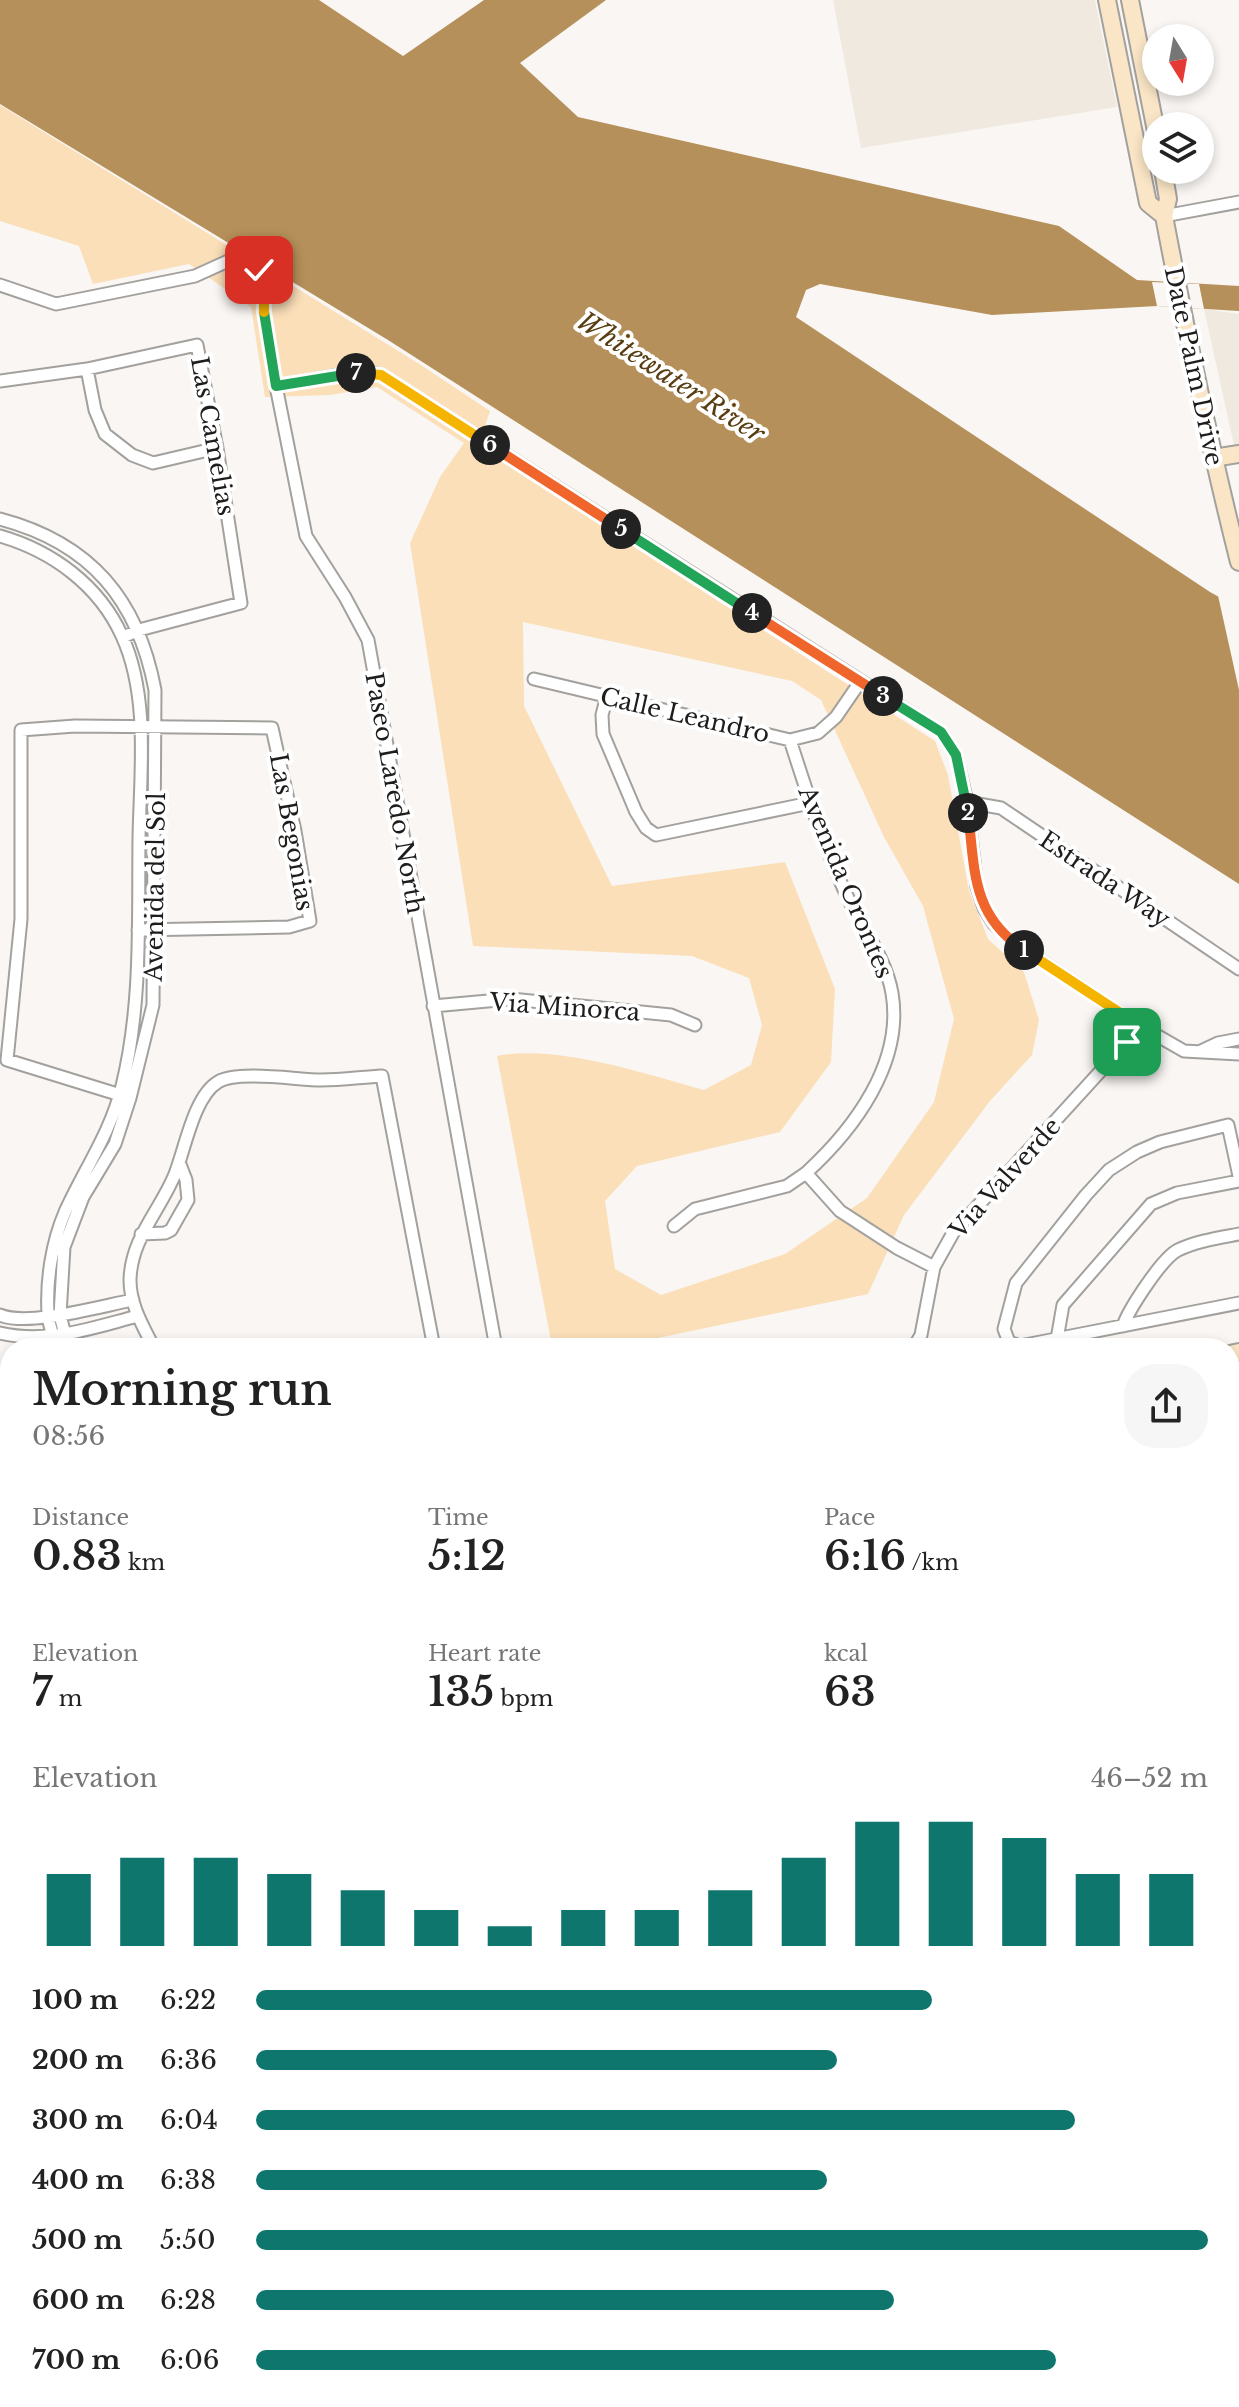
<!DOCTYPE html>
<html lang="en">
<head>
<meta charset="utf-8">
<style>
	:root { --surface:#fff; --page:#f6f6f6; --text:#222; --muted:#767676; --accent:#0f766e }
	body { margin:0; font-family:"Libre Baskerville",serif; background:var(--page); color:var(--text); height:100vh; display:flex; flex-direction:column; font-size:30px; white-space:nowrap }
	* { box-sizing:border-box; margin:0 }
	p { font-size:26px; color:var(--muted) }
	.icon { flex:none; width:44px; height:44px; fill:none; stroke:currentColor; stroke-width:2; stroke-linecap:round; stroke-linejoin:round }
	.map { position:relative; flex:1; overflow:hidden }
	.side { position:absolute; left:0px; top:1338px; width:1240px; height:1070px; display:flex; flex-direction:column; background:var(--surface); border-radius:32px 32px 0 0; box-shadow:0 4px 12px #0003 }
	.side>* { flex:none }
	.needle { width:52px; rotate:169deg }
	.tools { position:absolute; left:1142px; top:24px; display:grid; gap:16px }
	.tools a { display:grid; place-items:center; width:72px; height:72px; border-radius:50%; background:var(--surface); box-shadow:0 4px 12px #0003; font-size:40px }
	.pin { position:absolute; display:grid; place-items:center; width:68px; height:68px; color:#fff; margin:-34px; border-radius:16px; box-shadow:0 4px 12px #0006 }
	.km { position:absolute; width:40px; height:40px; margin:-20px; border-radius:50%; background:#222; color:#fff; font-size:22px; line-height:40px; text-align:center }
	.round { display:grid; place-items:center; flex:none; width:84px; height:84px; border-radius:32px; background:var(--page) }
	.headline { display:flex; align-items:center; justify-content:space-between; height:136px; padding:0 32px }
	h1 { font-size:44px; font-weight:600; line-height:60px }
	.figures { display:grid; grid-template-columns:repeat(3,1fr); gap:12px; height:136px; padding:8px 32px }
	.figures div { display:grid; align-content:center }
	.figures b { font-size:40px; font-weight:600 }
	.figures small { font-size:22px; font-weight:400 }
	.figures p { font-size:22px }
	.chart { height:224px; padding:16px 32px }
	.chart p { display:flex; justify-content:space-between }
	.chart svg { width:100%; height:144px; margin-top:8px; stroke:var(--accent); stroke-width:6 }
	ul { padding:0 32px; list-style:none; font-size:26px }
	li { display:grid; grid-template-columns:128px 96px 1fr; align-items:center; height:60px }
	li i { height:20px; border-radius:10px; background:var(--accent) }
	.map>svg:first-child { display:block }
</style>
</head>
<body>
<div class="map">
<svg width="1239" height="2407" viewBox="0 0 1239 2407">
	<rect width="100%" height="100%" fill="#f9f6f3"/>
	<path fill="#f0e9df" d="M833 0H1095L1117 107 861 148Z
		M1204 309 1239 314V468Z
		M1239 1377V1673L1230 1675V1378Z"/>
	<path fill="#fbdfb9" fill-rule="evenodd" d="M0 105 421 365 490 411 478 446 935 741 948 775 969 891 988 939 1024 972 1039 1020 1032 1055 990 1101 904 1215 868 1294 615 1347 558 1348 551 1341 497 1056C556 1044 646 1074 704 1090L751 1065 762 1025 749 978 692 956 473 946 410 543 440 477 464 443 377 387 330 395 265 397 251 307 189 264 93 284 79 246 0 221ZM523 622 792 681 821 700 884 837 923 906 954 1019 934 1102 867 1198 785 1254 661 1295 615 1269 605 1201 637 1166 780 1132 831 1062 835 989 785 862 612 886 524 706Z"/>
	<path fill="#b6905a" d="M0 0H319L403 56 484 0H606L520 63 578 117 1059 226 1137 280 1239 286V311L1157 306 992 315 820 284 806 290 796 317 1210 592 1239 608V884L388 340 0 104Z"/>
	<path fill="#f9f6f3" d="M1152 282 1199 284 1204 309 1157 306Z
		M1217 591 1239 603V690Z"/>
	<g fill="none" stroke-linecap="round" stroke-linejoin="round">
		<g stroke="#a3a19e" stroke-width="15">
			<path id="street" d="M1164 216 1239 202
				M0 285 56 304 195 276 228 261 247 260 259 270 264 281V312L276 386 306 536 345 597 368 640 496 1348
				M87 369 95 410 105 434 132 455 153 463 217 448
				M0 381 87 369 197 345 217 448 241 603 139 630 123 637
				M276 386 363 371 381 375 941 732 956 755 967 802 977 887 984 908 994 924 1013 942 1137 1024 1184 1051 1239 1054
				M0 519C91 543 138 600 155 690L153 1005 130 1098 115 1144 83 1197 64 1247 60 1315 65 1335 73 1348
				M0 536C52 551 99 585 122 636 150 697 140 774 139 839 138 922 142 1005 122 1086 111 1132 84 1170 65 1212 52 1242 46 1281 48 1313 48 1325 54 1337 57 1348
				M534 679 790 740 818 733 836 717 860 682
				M607 696 602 715 603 734 636 812 646 828 656 835 810 803
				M790 740C807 792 823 844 846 894 861 926 886 958 892 993 904 1063 854 1129 806 1173L840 1211 897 1248 934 1267
				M967 802 1001 808 1239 969
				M433 1006 511 999 671 1015 695 1025
				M1201 1051 1218 1043 1239 1039
				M130 1098 7 1060 21 919V730L75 726 272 728 295 831 310 921 289 927 138 930
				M1239 1176 1228 1125 1160 1142 1137 1152 1109 1170 1086 1195 1016 1283 1004 1329 1009 1342 1020 1346 1239 1303
				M674 1226 695 1209 787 1186 806 1173
				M141 1234 165 1233 171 1230 188 1200 186 1180 179 1162
				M0 1315C28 1327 101 1306 133 1300
				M1123 1326C1129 1309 1162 1258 1178 1250 1197 1241 1218 1238 1239 1234
				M0 1333C48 1344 91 1328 138 1316
				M1057 1339 1063 1305 1151 1204 1177 1193 1239 1181
				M154 1348C143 1326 130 1305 130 1280 131 1238 160 1211 175 1174 185 1149 194 1096 218 1082 238 1070 298 1080 321 1080 342 1080 362 1077 382 1076L434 1348
				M908 1348 914 1347 921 1335 934 1267 953 1233 1127 1042 1137 1024
				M0 1505 10 1503
				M0 1765 10 1768
				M0 2023 10 2040
				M0 2085 10 2083
				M1230 2090 1239 2140
				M0 2209H10
				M0 2252 10 2251
				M1230 2351 1239 2349
				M0 2358 10 2356
				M246 2398 248 2407
				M891 2398 893 2407
				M1163 2398 1165 2407
				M1059 2407 1105 2398"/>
		</g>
		<g stroke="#a3a19e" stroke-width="20">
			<path id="secondary" d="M1107 0 1148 203 1164 216
				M1130 0 1156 131
				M1163 170 1168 199 1164 216C1186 332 1210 447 1239 562
				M1213 458 1239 454
				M1230 1354 1239 1352
				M0 1598 10 1596
				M1230 1990 1239 1988
				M324 2398 326 2407"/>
		</g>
		<use href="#street" stroke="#fff" stroke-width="11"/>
		<use href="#secondary" stroke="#fae6c6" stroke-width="16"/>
	</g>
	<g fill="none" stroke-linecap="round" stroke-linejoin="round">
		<g stroke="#fff" stroke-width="16">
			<path id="split-1" d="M1024 950 1137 1024 1127 1042"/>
		</g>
		<g stroke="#fff" stroke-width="16">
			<path id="split-2" d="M968 813C975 869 971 915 1024 950"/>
		</g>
		<g stroke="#fff" stroke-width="16">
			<path id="split-3" d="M883 696 941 732 956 755 968 813"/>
		</g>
		<g stroke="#fff" stroke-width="16">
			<path id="split-4" d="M752 613 883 696"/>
		</g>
		<g stroke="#fff" stroke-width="16">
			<path id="split-5" d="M621 529 752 613"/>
		</g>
		<g stroke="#fff" stroke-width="16">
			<path id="split-6" d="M490 445 621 529"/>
		</g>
		<g stroke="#fff" stroke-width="16">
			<path id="split-7" d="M356 373 381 375 490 445"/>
		</g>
		<g stroke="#fff" stroke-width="16">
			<path id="split-8" d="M264 312 276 386 356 373"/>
		</g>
		<g stroke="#fff" stroke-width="16">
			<path id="split-9" d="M259 270 264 281V312"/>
		</g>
		<use href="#split-1" stroke="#f5b400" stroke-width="10"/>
		<use href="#split-2" stroke="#f0652b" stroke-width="10"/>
		<use href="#split-3" stroke="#22a559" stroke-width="10"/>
		<use href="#split-4" stroke="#f0652b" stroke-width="10"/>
		<use href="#split-5" stroke="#22a559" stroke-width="10"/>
		<use href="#split-6" stroke="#f0652b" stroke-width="10"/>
		<use href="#split-7" stroke="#f5b400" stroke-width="10"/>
		<use href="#split-8" stroke="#22a559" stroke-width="10"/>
		<use href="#split-9" stroke="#f5b400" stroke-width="10"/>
	</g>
	<g text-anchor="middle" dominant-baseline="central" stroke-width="8" stroke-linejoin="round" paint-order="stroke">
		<g font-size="24" fill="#1e1d1c" stroke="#fff">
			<text transform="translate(1194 366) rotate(78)">Date Palm Drive</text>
			<text transform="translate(213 436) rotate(80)">Las Camelias</text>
			<text transform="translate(685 715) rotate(13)">Calle Leandro</text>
			<text transform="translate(395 793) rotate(80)">Paseo Laredo North</text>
			<text transform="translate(292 832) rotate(80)">Las Begonias</text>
			<text transform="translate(1105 879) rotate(34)">Estrada Way</text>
			<text transform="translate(846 882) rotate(67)">Avenida Orontes</text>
			<text transform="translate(155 887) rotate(-89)">Avenida del Sol</text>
			<text transform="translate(565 1007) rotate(4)">Via Minorca</text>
			<text transform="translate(1005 1178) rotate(-48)">Via Valverde</text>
		</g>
		<g font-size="26" font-style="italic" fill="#593e13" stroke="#fff">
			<text transform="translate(671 377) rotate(33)">Whitewater River</text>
		</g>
	</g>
</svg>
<div class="tools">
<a><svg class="needle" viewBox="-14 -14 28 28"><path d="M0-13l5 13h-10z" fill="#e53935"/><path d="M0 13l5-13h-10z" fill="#767676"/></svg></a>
<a><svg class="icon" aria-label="layers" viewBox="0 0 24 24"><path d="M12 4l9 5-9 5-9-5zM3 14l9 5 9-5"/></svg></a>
</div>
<div class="pin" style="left:1127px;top:1042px;background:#1e9e55"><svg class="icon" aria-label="arrive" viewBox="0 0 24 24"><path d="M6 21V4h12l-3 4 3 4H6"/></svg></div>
<div class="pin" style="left:259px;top:270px;background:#d93025"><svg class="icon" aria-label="check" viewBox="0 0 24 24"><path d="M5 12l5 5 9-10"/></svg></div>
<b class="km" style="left:1024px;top:950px">1</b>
<b class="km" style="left:968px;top:813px">2</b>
<b class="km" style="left:883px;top:696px">3</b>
<b class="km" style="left:752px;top:613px">4</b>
<b class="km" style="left:621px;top:529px">5</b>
<b class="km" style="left:490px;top:445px">6</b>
<b class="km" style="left:356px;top:373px">7</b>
<section class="side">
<div class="headline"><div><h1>Morning run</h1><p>08:56</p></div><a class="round"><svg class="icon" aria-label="share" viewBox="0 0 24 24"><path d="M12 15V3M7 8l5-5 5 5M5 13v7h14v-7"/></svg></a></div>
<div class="figures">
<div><p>Distance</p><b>0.83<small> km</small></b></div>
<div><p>Time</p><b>5:12</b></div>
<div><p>Pace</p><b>6:16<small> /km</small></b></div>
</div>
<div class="figures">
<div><p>Elevation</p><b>7<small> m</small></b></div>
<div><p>Heart rate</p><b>135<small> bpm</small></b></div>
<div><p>kcal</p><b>63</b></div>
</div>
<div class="chart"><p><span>Elevation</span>46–52 m</p>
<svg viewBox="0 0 160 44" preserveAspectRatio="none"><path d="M5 44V22M15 44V17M25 44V17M35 44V22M45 44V27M55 44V33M65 44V38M75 44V33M85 44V33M95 44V27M105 44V17M115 44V6M125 44V6M135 44V11M145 44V22M155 44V22"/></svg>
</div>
<ul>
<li><b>100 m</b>6:22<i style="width:71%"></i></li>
<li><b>200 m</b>6:36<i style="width:61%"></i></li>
<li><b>300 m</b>6:04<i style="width:86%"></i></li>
<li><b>400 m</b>6:38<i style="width:60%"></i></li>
<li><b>500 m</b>5:50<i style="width:100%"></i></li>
<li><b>600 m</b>6:28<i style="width:67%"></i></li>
<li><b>700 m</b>6:06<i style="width:84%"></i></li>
</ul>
</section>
</div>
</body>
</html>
